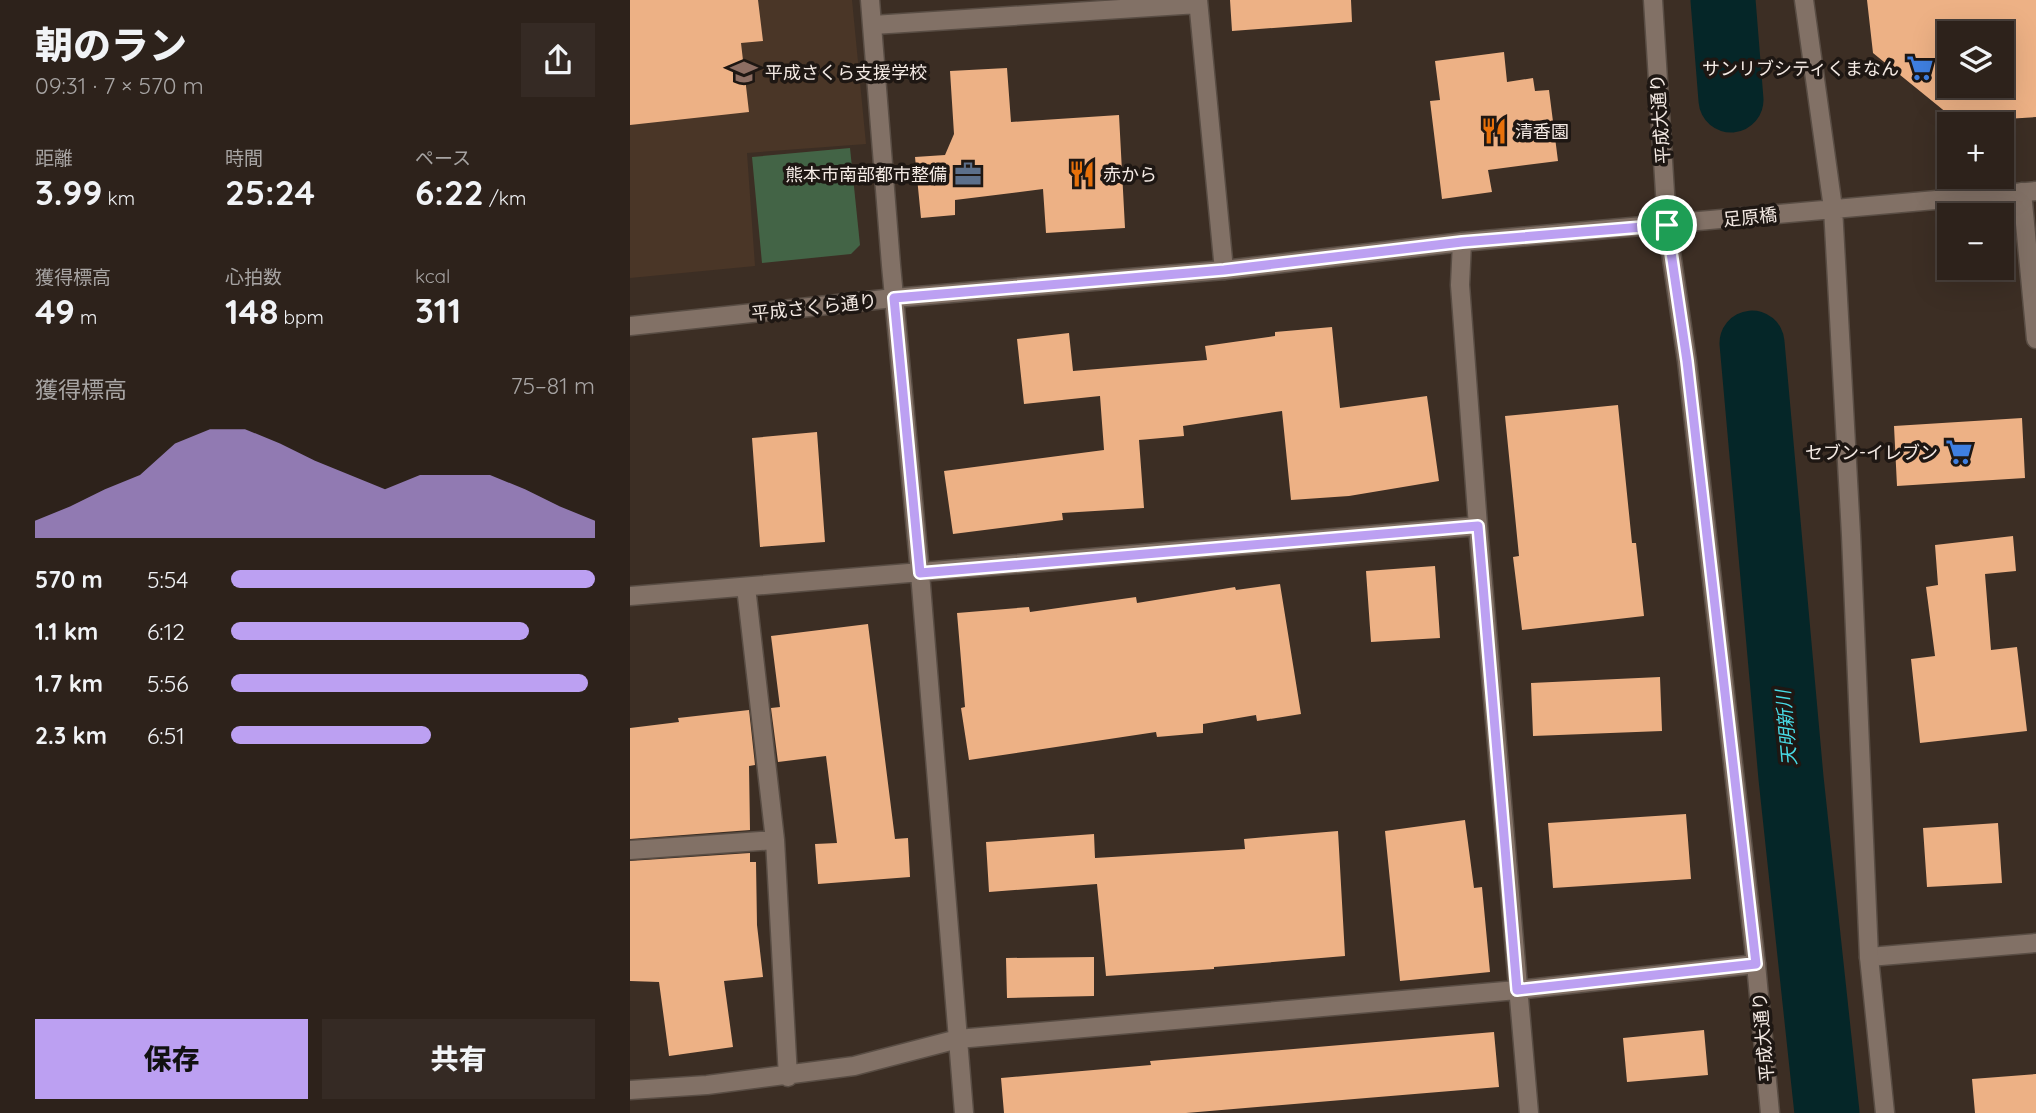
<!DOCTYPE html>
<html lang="ja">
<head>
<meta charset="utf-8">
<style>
	:root { --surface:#2d221b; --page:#352a24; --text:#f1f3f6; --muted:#a7a4a3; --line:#483f3a; --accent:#bca0f2 }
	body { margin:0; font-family:Quicksand,"Noto Sans JP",sans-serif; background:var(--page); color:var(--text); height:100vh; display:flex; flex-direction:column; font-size:26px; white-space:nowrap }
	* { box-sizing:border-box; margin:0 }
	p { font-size:23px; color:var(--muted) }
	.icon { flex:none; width:38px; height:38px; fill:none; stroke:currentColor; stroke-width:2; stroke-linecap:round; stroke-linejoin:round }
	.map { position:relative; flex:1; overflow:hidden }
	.sheet { display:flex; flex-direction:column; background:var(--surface); width:630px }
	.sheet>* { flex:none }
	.fabs { position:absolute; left:1307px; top:21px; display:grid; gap:14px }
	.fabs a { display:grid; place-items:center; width:77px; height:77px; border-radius:0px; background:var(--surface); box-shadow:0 7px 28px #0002,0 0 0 2px var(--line); font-size:35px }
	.pin { position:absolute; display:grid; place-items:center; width:60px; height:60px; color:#fff; margin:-30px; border:4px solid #fff; border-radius:50%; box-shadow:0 2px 7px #0007 }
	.round { display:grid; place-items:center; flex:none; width:74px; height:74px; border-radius:0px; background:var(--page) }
	.summary { display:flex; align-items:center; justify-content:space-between; height:119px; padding:0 35px }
	h1 { font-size:38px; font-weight:800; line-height:52px }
	.metrics { display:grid; grid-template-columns:repeat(3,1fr); gap:10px; height:119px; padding:7px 35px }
	.metrics div { display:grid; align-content:center }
	.metrics b { font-size:35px; font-weight:800 }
	.metrics small { font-size:19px; font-weight:400 }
	.metrics p { font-size:19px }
	.chart { height:196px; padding:14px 35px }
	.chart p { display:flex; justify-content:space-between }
	.chart svg { width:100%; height:126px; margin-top:7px; fill:var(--accent); opacity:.7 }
	.primary-button { display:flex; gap:14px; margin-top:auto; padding:14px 35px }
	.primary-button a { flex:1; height:80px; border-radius:0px; background:var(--accent); color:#111; font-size:28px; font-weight:800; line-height:80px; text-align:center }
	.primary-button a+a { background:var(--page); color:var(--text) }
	ul { padding:0 35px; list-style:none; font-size:23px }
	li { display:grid; grid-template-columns:112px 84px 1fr; align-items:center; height:52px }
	li i { height:18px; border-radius:9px; background:var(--accent) }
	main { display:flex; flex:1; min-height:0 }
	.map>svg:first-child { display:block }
</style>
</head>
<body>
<main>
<section class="sheet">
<div class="summary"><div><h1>朝のラン</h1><p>09:31 · 7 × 570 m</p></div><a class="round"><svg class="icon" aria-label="share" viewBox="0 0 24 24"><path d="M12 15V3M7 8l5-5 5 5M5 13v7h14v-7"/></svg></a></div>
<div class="metrics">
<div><p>距離</p><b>3.99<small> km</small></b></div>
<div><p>時間</p><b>25:24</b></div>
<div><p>ペース</p><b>6:22<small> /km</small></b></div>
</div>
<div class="metrics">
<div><p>獲得標高</p><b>49<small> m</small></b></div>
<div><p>心拍数</p><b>148<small> bpm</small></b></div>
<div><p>kcal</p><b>311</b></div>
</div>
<div class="chart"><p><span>獲得標高</span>75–81 m</p>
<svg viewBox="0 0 160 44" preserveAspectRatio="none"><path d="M0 44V38L10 33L20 27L30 22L40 11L50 6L60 6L70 11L80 17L90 22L100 27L110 22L120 22L130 22L140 27L150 33L160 38V44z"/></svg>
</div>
<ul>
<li><b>570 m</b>5:54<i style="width:100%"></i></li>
<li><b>1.1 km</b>6:12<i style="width:82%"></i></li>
<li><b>1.7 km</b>5:56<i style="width:98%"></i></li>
<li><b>2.3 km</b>6:51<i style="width:55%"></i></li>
</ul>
<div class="primary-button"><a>保存</a><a>共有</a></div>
</section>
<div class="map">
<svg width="1406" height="1113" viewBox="0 0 1406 1113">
	<rect width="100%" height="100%" fill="#3c2e24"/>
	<path fill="#4a3627" d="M0 0H222L236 144 117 153 125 266 0 278Z"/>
	<path fill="#436446" d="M220 148 230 245 221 254 132 263 122 157Z"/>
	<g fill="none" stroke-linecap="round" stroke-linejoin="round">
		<path stroke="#052628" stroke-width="65" d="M1093 0 1101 100
			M1122 343 1161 778 1197 1113"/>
	</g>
	<path fill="#edb185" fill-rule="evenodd" d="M0 0H128L133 41 111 43 119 112 0 125Z
		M600 0H721L722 22 602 31Z
		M1237 0H1406V117L1328 122 1243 53ZM1320 33H1372V86H1320Z
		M874 52 877 82 903 78 905 91 919 90 928 161 858 170 862 192 812 199 800 101 810 100 805 61Z
		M377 68 381 122 489 115 495 228 416 233 413 189 325 200V215L291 218 285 157 315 155 324 134 320 71Z
		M702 327 710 408 797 396 809 481 719 496 661 500 652 411 553 426 554 436 509 440 514 508 432 513 433 520 323 534 314 471 474 450 470 396 394 404 387 339 439 333 443 371 577 360 575 346 645 336V332Z
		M988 405 1002 543H1006L1014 616 892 630 883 557 889 556 875 416Z
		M1392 418 1395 478 1267 486 1264 426Z
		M187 432 195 542 130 547 122 438Z
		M1383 536 1386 571 1355 574 1361 650 1387 647 1397 731 1290 743 1281 659 1305 656 1296 587 1308 585 1305 545Z
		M805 566 810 638 741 642 736 571Z
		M650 584 671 714 627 721 626 715 573 724V733L527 737 526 732 339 760 331 708 335 707 327 613 399 607 400 612 506 597 507 603 605 587 606 590Z
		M238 624 265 839 278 838 280 877 188 884 185 844 207 843 196 756 148 762 141 708 150 707 141 636Z
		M1030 677 1032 731 903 736 901 683Z
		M119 710 125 765 119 766 120 830 0 839V728L49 722 48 718Z
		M1056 814 1061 879 923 888 918 823Z
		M835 820 844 888 852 887 860 972 770 981 755 831Z
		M1368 823 1372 883 1297 887 1293 828Z
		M708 831 715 956 584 967V969L476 976 467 884 359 892 356 842 464 834 465 858 615 849 614 839Z
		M120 853V862H126L127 925 133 977 94 981 103 1047 39 1056 29 982 0 981V861Z
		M464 957V996L377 998 376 958Z
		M1074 1030 1078 1075 997 1082 993 1038Z
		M864 1032 869 1087 556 1113H374L371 1078 521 1065 520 1061Z
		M1406 1074V1113H1345L1342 1079Z"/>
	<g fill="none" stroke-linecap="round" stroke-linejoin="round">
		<g stroke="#594d44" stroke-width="21">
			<path id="minor" d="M240 0 261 265 290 573 334 1113
				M568 0 594 270
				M243 25 568 4
				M1392 192 1406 339
				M832 242 830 285 848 526 899 1113
				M116 587 145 840 158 1077
				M0 596 848 526
				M0 850 145 840
				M1239 957 1406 943
				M0 1090 77 1085 224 1066 328 1039 887 990 1126 964"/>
		</g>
		<g stroke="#594d44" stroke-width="21">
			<path id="tertiary" d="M1023 0 1037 225 1057 361 1126 964 1140 1113
				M1174 0 1203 208 1221 535 1239 957 1255 1113
				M0 326 264 298 594 270 832 242 1406 191"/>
		</g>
		<use href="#minor" stroke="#827166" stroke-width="18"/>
		<use href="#tertiary" stroke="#827166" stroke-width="18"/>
	</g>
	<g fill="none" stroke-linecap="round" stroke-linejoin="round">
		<g stroke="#fff" stroke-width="14">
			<path id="route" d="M1037 225 1057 361 1126 964 887 990 848 526 290 573 264 298 594 270 832 242Z"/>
		</g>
		<use href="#route" stroke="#bca0f2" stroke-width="9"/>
	</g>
	<defs>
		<g id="supermarket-bare" transform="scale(2.1)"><path d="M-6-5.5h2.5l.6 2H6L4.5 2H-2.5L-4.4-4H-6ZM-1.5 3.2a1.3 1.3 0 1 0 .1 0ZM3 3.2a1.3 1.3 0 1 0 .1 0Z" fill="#3f7fe0" stroke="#1e1713" stroke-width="2.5" paint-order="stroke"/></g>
		<g id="school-bare" transform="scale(2.1)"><path d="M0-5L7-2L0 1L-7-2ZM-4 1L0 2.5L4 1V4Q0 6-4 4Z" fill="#8d6e63" stroke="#1e1713" stroke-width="2.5" paint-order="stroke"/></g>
		<g id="restaurant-bare" transform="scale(2.1)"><path d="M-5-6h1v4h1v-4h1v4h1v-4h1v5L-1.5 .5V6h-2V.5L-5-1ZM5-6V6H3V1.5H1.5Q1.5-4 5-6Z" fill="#e8710a" stroke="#1e1713" stroke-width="2.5" paint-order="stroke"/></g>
		<g id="office-bare" transform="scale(2.1)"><path d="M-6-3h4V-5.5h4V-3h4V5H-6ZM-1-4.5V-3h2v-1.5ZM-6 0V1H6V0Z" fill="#5c6f8a" stroke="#1e1713" stroke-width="2.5" paint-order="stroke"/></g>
	</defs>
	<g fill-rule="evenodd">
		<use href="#supermarket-bare" x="1290" y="68"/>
		<use href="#school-bare" x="114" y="72"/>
		<use href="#restaurant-bare" x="864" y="131"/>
		<use href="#office-bare" x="338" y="174"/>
		<use href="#restaurant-bare" x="452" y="174"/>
		<use href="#supermarket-bare" x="1329" y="452"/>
	</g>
	<g text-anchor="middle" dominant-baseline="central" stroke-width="7" stroke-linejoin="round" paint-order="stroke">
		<g font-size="18" fill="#f4eae4" stroke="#1e1713" text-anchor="end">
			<text x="1269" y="68">サンリブシティくまなん</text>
			<text x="135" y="72" text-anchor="start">平成さくら支援学校</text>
			<text x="885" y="131" text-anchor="start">清香園</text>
			<text x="317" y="174">熊本市南部都市整備</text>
			<text x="473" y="174" text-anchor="start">赤から</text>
			<text x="1308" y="452">セブン-イレブン</text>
		</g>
		<g font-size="18" fill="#f4eae4" stroke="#1e1713">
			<text transform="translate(1030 119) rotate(-94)">平成大通り</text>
			<text transform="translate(1120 217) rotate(-6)">足原橋</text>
			<text transform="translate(184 307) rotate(-6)">平成さくら通り</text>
			<text transform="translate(1133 1037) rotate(-95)">平成大通り</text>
		</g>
		<g font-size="19" font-style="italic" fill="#48dbe6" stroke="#1e1713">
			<text transform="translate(1156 728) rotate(-95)">天明新川</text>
		</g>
	</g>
</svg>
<div class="fabs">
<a><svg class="icon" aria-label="layers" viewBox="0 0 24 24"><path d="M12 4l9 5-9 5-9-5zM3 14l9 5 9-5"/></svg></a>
<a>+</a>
<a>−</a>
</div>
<div class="pin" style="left:1037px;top:225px;background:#1e9e55"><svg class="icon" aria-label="arrive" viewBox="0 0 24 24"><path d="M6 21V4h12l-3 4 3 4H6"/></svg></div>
</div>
</main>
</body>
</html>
